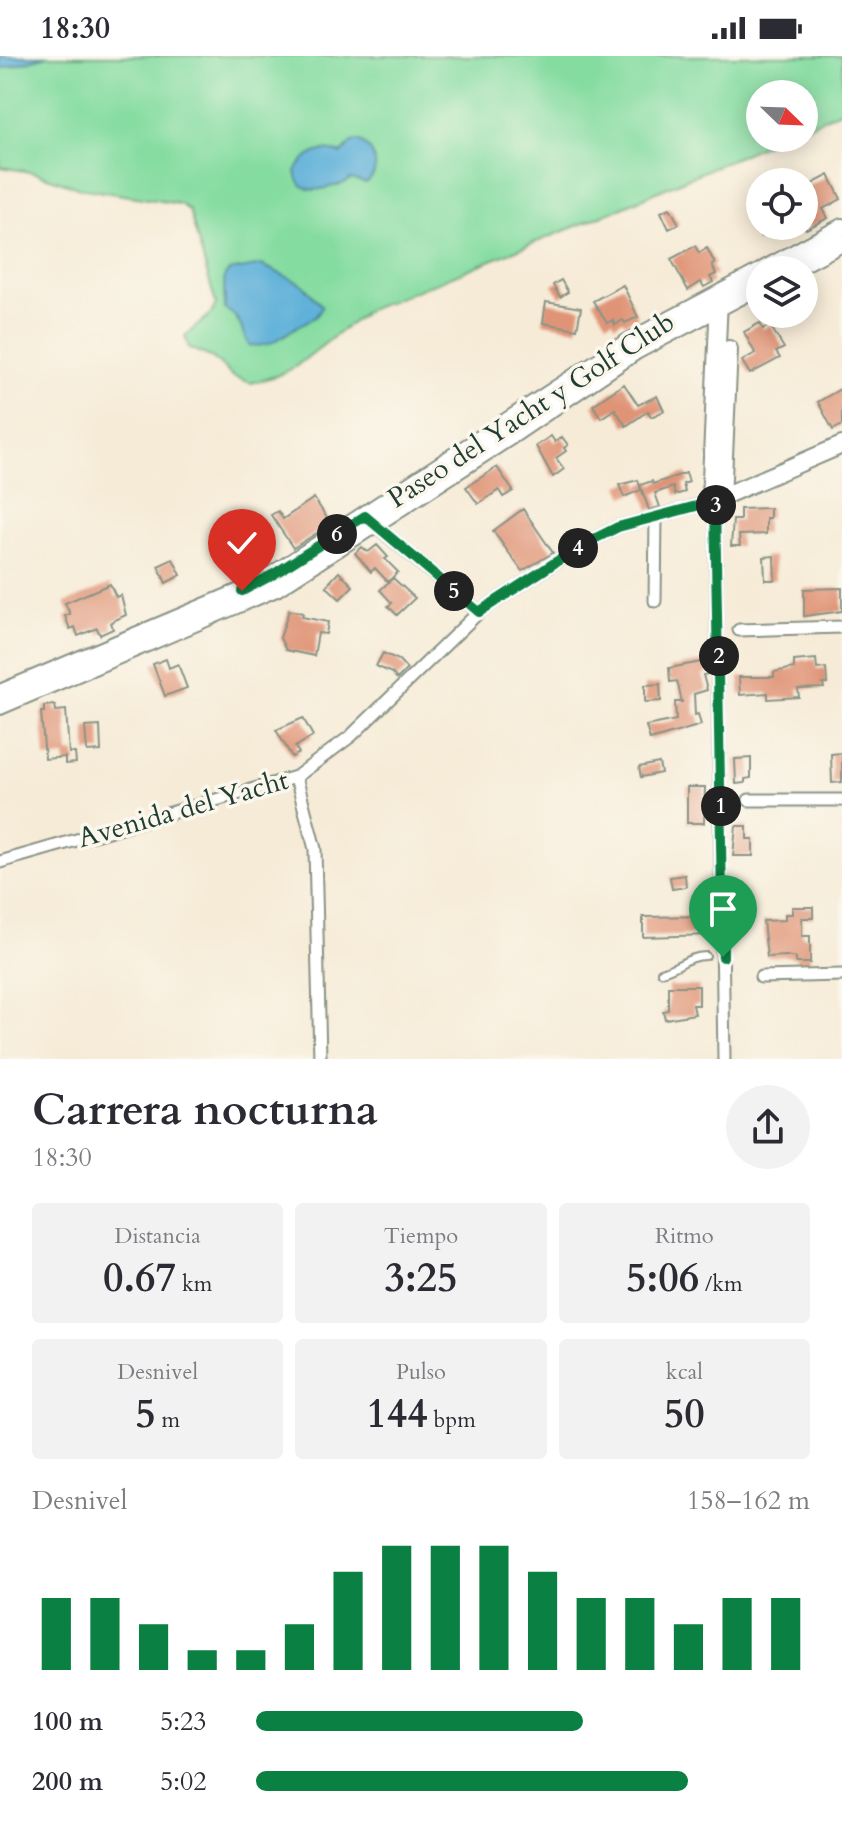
<!DOCTYPE html>
<html lang="es">
<head>
<meta charset="utf-8">
<style>
	:root { --surface:#fff; --page:#f2f2f3; --text:#2b2b33; --muted:#7c7c81; --accent:#0b8043 }
	body { margin:0; font-family:Cardo,serif; background:var(--page); color:var(--text); height:100vh; display:flex; flex-direction:column; font-size:30px; white-space:nowrap }
	* { box-sizing:border-box; margin:0 }
	p { font-size:26px; color:var(--muted) }
	.icon { flex:none; width:44px; height:44px; fill:none; stroke:currentColor; stroke-width:2; stroke-linecap:round; stroke-linejoin:round }
	.map { position:relative; height:1003px; overflow:hidden }
	.panel { display:flex; flex-direction:column; background:var(--surface); flex:1 }
	.panel>* { flex:none }
	.needle { width:52px; rotate:113deg }
	.controls { position:absolute; left:746px; top:24px; display:grid; gap:16px }
	.controls a { display:grid; place-items:center; width:72px; height:72px; border-radius:50%; background:var(--surface); box-shadow:0 4px 20px #0003; font-size:40px }
	.pin { position:absolute; display:grid; place-items:center; width:68px; height:68px; color:#fff; margin:-82px -34px; border-radius:50% 50% 50% 0; rotate:-45deg; box-shadow:0 0 8px #0007 }
	.pin .icon { rotate:45deg }
	.km { position:absolute; width:40px; height:40px; margin:-20px; border-radius:50%; background:#222; color:#fff; font-size:22px; line-height:40px; text-align:center }
	.round { display:grid; place-items:center; flex:none; width:84px; height:84px; border-radius:42px; background:var(--page) }
	.head { display:flex; align-items:center; justify-content:space-between; height:136px; padding:0 32px }
	h1 { font-size:44px; font-weight:700; line-height:60px }
	.stats { display:grid; grid-template-columns:repeat(3,1fr); gap:12px; height:136px; padding:8px 32px }
	.stats div { display:grid; align-content:center; border-radius:8px; background:var(--page); text-align:center }
	.stats b { font-size:40px; font-weight:700 }
	.stats small { font-size:22px; font-weight:400 }
	.stats p { font-size:22px }
	.chart { height:224px; padding:16px 32px }
	.chart p { display:flex; justify-content:space-between }
	.chart svg { width:100%; height:144px; margin-top:8px; stroke:var(--accent); stroke-width:6 }
	ul { padding:0 32px; list-style:none; font-size:26px }
	li { display:grid; grid-template-columns:128px 96px 1fr; align-items:center; height:60px }
	li i { height:20px; border-radius:10px; background:var(--accent) }
	.status { display:flex; justify-content:space-between; align-items:center; height:56px; padding:0 40px; background:var(--surface); direction:ltr }
	.status svg { height:22px; fill:currentColor }
	.map>svg:first-child { display:block }
</style>
</head>
<body>
<div class="status"><b>18:30</b><svg viewBox="0 0 49 12"><path d="M0 12V9h3v3zM5 12V6h3v6zM10 12V3h3v9zM15 12V0h3v12zM26 1h20v11H26zM47 4h2v5h-2z"/></svg></div>
<div class="map">
<svg width="842" height="1003" viewBox="0 0 842 1003">
	<rect width="100%" height="100%" fill="#fbf7ec"/>
	<filter id="ink" filterUnits="userSpaceOnUse"><feTurbulence type="fractalNoise" baseFrequency=".0125" numOctaves="2"/><feDisplacementMap in="SourceGraphic" scale="16" xChannelSelector="R" yChannelSelector="G"/><feConvolveMatrix kernelMatrix="1 2 1 2 8 2 1 2 1" color-interpolation-filters="sRGB"/></filter>
	<filter id="wash" filterUnits="userSpaceOnUse"><feTurbulence type="fractalNoise" baseFrequency=".006" numOctaves="4" result="noise"/><feDisplacementMap in="SourceGraphic" scale="32" xChannelSelector="R" yChannelSelector="G"/><feGaussianBlur stdDeviation="1.8" result="paint"/><feColorMatrix in="noise" values="0 0 0 0 0 0 0 0 0 0 0 0 0 0 0 0 0 1.4 0 .05"/><feComposite in="paint" operator="in"/></filter>
	<g filter="url(#wash)">
		<rect width="100%" height="100%" fill="#f6ebd7"/>
		<path fill="#84dca0" stroke="#528c6a" stroke-width="2" d="M47 0H842V54L804 72V38H760V82H780L613 155 368 254 295 311 276 320 251 327 232 320 213 302 189 292 185 280 211 258 216 248 189 154 180 148 79 132 36 117 0 111V13Z"/>
		<path fill="#5eb1d9" stroke="#3e7786" stroke-width="2" d="M0 0H47L0 13Z
			M357 85C376 91 382 116 366 127L351 123C343 130 336 129 326 132 310 136 298 134 296 115 306 98 323 89 341 98L352 86Z
			M262 209 302 228 322 250C318 263 309 263 298 270 282 280 269 293 249 289 239 273 244 264 225 253 225 242 223 230 225 219L229 215Z"/>
		<g id="blocks">
			<path fill="#e09477" d="M829 119 841 143 823 153 828 162 806 173 804 168V132Z
				M670 152 679 168 669 173 661 156Z
				M755 170H782L761 181Z
				M695 190 699 197 707 192 715 208 712 209 716 218 710 221 713 226 704 231 701 226 688 234 671 203Z
				M561 224 568 236 560 241 553 229Z
				M623 229 638 261 625 267 623 264 615 269 613 264 607 267 593 245Z
				M546 246 581 252 577 273 543 267Z
				M760 267 763 273 770 269 784 292 776 296 780 302 750 318 742 305 755 297 744 276Z
				M624 328 638 349 657 340 664 355 651 361 648 355 626 370 615 353 601 362 593 349Z
				M842 332V369L833 374 818 346Z
				M551 380 555 386 562 381 568 389 564 392 566 395 556 402 564 413 553 421 536 390Z
				M497 411 513 435 503 441 499 434 478 448 466 431Z
				M686 417 689 426 683 428 685 436 675 439 673 431 655 437 660 451 649 454 640 429 652 425 653 428Z
				M638 424 641 434 624 441 619 429Z
				M314 442 331 468 293 492 271 459 278 455 283 463Z
				M770 452V462H766V478L739 479 740 490H731L733 464H740V453Z
				M523 453 553 497 522 515 493 475Z
				M377 489 388 501 385 503 398 516 388 526 375 512 371 516 355 497 362 491 368 496Z
				M774 500 775 524H765L764 501Z
				M173 503 181 519 166 527 158 510Z
				M339 516 353 530 340 543 326 530Z
				M393 522 415 542 397 559 388 550 392 547 380 534Z
				M110 528 116 541 121 539 126 559 111 566 113 573 100 579 97 572 78 580 75 571 70 573 65 560 70 558 65 547Z
				M842 532V555L804 560V533Z
				M289 554 303 557 302 561 328 566 326 578 318 577 314 600 286 594 280 582Z
				M383 597 399 604 407 613 397 623 392 617 376 610Z
				M166 603 169 612 178 608 187 632 165 640 153 608Z
				M816 603 817 613 826 612 827 628H823L824 632 798 633 799 641 768 643V637L740 639 739 621H774V616L794 612V605Z
				M707 605 708 618 703 619 707 634 694 638 695 659 698 658 701 669 650 684 646 670 676 664 675 646H682L677 625 670 626 669 612Z
				M660 628 661 645 645 646V629Z
				M55 649 56 655 66 654 69 697H75L76 707 65 708V701L45 703 41 656H44V650Z
				M303 662 313 680 295 691 299 697 292 701 276 674Z
				M100 670 101 695 87 696 85 671Z
				M842 697V726L832 727 831 698Z
				M751 702V722L745 723V727L736 728 735 703Z
				M659 707 661 717 641 721 639 711Z
				M687 731H705L704 767H687Z
				M736 770H747V783H753V800H733Z
				M685 819 686 831 672 833 670 821Z
				M792 851H813V862H802V880H810V907H796V902L786 900 767 901 763 865 785 864V858H792Z
				M712 860V879L643 881V861Z
				M668 930H699V949H693L695 958 665 963 663 955 668 954Z"/>
		</g>
	</g>
	<g filter="url(#ink)">
		<use href="#blocks" fill-opacity="0" stroke="#8a9486" stroke-width="2"/>
		<g fill="none" stroke-linecap="round" stroke-linejoin="round">
			<g stroke="#8a9486" stroke-width="10">
				<path id="lane" d="M661 916C678 912 688 900 706 900"/>
			</g>
			<g stroke="#8a9486" stroke-width="15">
				<path id="street" d="M715 445 724 1003
					M369 464 479 556
					M655 545 656 461
					M739 574 842 571
					M296 721 315 793 320 1003
					M749 744H842
					M0 806 296 721 351 680 479 556 582 489 618 471 710 446
					M761 921 842 919"/>
			</g>
			<g stroke="#8a9486" stroke-width="20">
				<path id="secondary" d="M763 214 842 171
					M791 214 842 187
					M719 243 710 446 842 389
					M722 443 729 293
					M0 637 242 535 274 518 628 286 760 216
					M0 650 276 532 509 381 636 295 760 230"/>
			</g>
			<use href="#lane" stroke="#fff" stroke-width="6"/>
			<use href="#street" stroke="#fff" stroke-width="11"/>
			<use href="#secondary" stroke="#fff" stroke-width="16"/>
		</g>
	</g>
	<g fill="none" stroke-linecap="round" stroke-linejoin="round" filter="url(#ink)">
		<g stroke="#fff" stroke-width="16">
			<path id="route" d="M242 535 274 518 365 460 479 556 582 489 618 471 715 445 723 901"/>
		</g>
		<use href="#route" stroke="#0b8043" stroke-width="10"/>
	</g>
	<g text-anchor="middle" dominant-baseline="central" stroke-width="7" stroke-linejoin="round" paint-order="stroke">
		<g font-size="28" fill="#1f3d34" stroke="#fbf7ec">
			<text transform="translate(531 354) rotate(-33)">Paseo del Yacht y Golf Club</text>
			<text transform="translate(183 753) rotate(-16)">Avenida del Yacht</text>
		</g>
	</g>
</svg>
<div class="controls">
<a><svg class="needle" viewBox="-14 -14 28 28"><path d="M0-13l5 13h-10z" fill="#e53935"/><path d="M0 13l5-13h-10z" fill="#7c7c81"/></svg></a>
<a><svg class="icon" aria-label="locate" viewBox="0 0 24 24"><circle cx="12" cy="12" r="6"/><path d="M12 2v4M12 18v4M2 12h4M18 12h4"/></svg></a>
<a><svg class="icon" aria-label="layers" viewBox="0 0 24 24"><path d="M12 4l9 5-9 5-9-5zM3 14l9 5 9-5"/></svg></a>
</div>
<div class="pin" style="left:723px;top:901px;background:#1e9e55"><svg class="icon" aria-label="arrive" viewBox="0 0 24 24"><path d="M6 21V4h12l-3 4 3 4H6"/></svg></div>
<div class="pin" style="left:242px;top:535px;background:#d93025"><svg class="icon" aria-label="check" viewBox="0 0 24 24"><path d="M5 12l5 5 9-10"/></svg></div>
<b class="km" style="left:721px;top:750px">1</b>
<b class="km" style="left:719px;top:600px">2</b>
<b class="km" style="left:716px;top:449px">3</b>
<b class="km" style="left:578px;top:492px">4</b>
<b class="km" style="left:454px;top:535px">5</b>
<b class="km" style="left:337px;top:478px">6</b>
</div>
<section class="panel">
<div class="head"><div><h1>Carrera nocturna</h1><p>18:30</p></div><a class="round"><svg class="icon" aria-label="share" viewBox="0 0 24 24"><path d="M12 15V3M7 8l5-5 5 5M5 13v7h14v-7"/></svg></a></div>
<div class="stats">
<div><p>Distancia</p><b>0.67<small> km</small></b></div>
<div><p>Tiempo</p><b>3:25</b></div>
<div><p>Ritmo</p><b>5:06<small> /km</small></b></div>
</div>
<div class="stats">
<div><p>Desnivel</p><b>5<small> m</small></b></div>
<div><p>Pulso</p><b>144<small> bpm</small></b></div>
<div><p>kcal</p><b>50</b></div>
</div>
<div class="chart"><p><span>Desnivel</span>158–162 m</p>
<svg viewBox="0 0 160 44" preserveAspectRatio="none"><path d="M5 44V22M15 44V22M25 44V30M35 44V38M45 44V38M55 44V30M65 44V14M75 44V6M85 44V6M95 44V6M105 44V14M115 44V22M125 44V22M135 44V30M145 44V22M155 44V22"/></svg>
</div>
<ul>
<li><b>100 m</b>5:23<i style="width:59%"></i></li>
<li><b>200 m</b>5:02<i style="width:78%"></i></li>
</ul>
</section>
</body>
</html>
